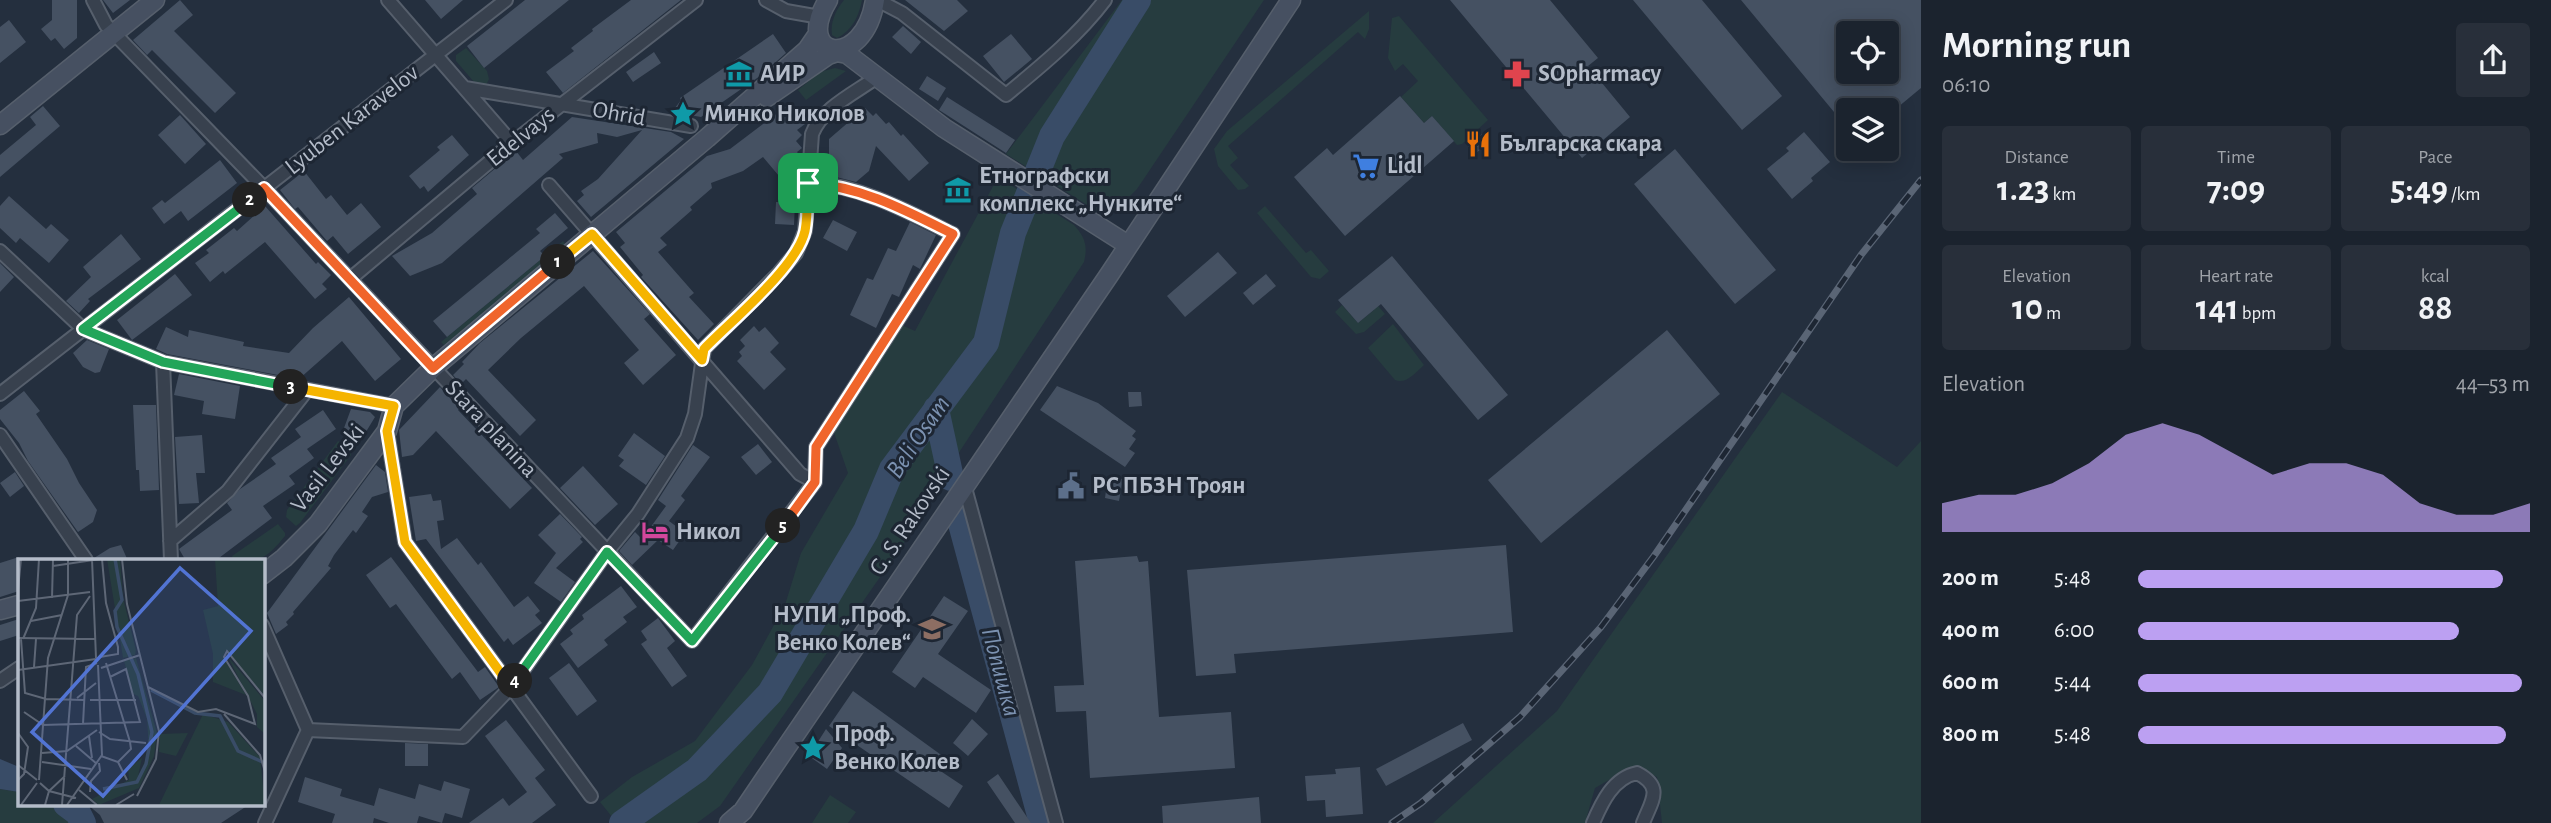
<!DOCTYPE html>
<html lang="en">
<head>
<meta charset="utf-8">
<style>
	:root { --surface:#1b232e; --page:#282f3a; --text:#f1f3f6; --muted:#a0a4aa; --line:#39404a; --accent:#bca0f2 }
	body { margin:0; font-family:"Alegreya Sans",sans-serif; background:var(--page); color:var(--text); height:100vh; display:flex; flex-direction:column; font-size:26px; white-space:nowrap }
	* { box-sizing:border-box; margin:0 }
	p { font-size:23px; color:var(--muted) }
	.icon { flex:none; width:38px; height:38px; fill:none; stroke:currentColor; stroke-width:2; stroke-linecap:round; stroke-linejoin:round }
	.map { position:relative; flex:1; overflow:hidden }
	.details { display:flex; flex-direction:column; background:var(--surface); width:630px }
	.details>* { flex:none }
	.tools { position:absolute; left:1836px; top:21px; display:grid; gap:14px }
	.tools a { display:grid; place-items:center; width:63px; height:63px; border-radius:7px; background:var(--surface); box-shadow:0 4px 18px #0003,0 0 0 2px var(--line); font-size:35px }
	.pin { position:absolute; display:grid; place-items:center; width:60px; height:60px; color:#fff; margin:-30px; border-radius:14px; box-shadow:0 4px 10px #0006 }
	.km { position:absolute; width:35px; height:35px; margin:-18px; border-radius:50%; background:#222; color:#fff; font-size:19px; line-height:35px; text-align:center }
	.round { display:grid; place-items:center; flex:none; width:74px; height:74px; border-radius:7px; background:var(--page) }
	.summary { display:flex; align-items:center; justify-content:space-between; height:119px; padding:0 21px }
	h1 { font-size:38px; font-weight:700; line-height:52px }
	.figures { display:grid; grid-template-columns:repeat(3,1fr); gap:10px; height:119px; padding:7px 21px }
	.figures div { display:grid; align-content:center; border-radius:7px; background:var(--page); text-align:center }
	.figures b { font-size:35px; font-weight:700 }
	.figures small { font-size:19px; font-weight:400 }
	.figures p { font-size:19px }
	.chart { height:196px; padding:14px 21px }
	.chart p { display:flex; justify-content:space-between }
	.chart svg { width:100%; height:126px; margin-top:7px; fill:var(--accent); opacity:.7 }
	ul { padding:0 21px; list-style:none; font-size:23px }
	li { display:grid; grid-template-columns:112px 84px 1fr; align-items:center; height:52px }
	li i { height:18px; border-radius:9px; background:var(--accent) }
	main { display:flex; flex:1; min-height:0 }
	.map>svg:first-child { display:block }
</style>
</head>
<body>
<main>
<div class="map">
<svg width="1921" height="823" viewBox="0 0 1921 823">
	<rect width="100%" height="100%" fill="#242f3e"/>
	<path fill="#263c3f" d="M844 0H862C859 16 852 31 837 38L832 35C830 22 836 10 844 0Z
		M1122 0H1264L1137 189 1122 204 1111 199 1100 213 1006 154Z
		M1369 11V29L1365 39 1358 32 1228 146 1238 158 1230 165 1249 186 1245 189 1238 190 1218 166 1214 149 1227 131Z
		M1399 16 1488 120 1462 144 1457 145 1432 116 1424 123 1401 97 1418 81 1403 64 1395 71 1388 58 1392 18Z
		M466 48 487 71 489 79 486 85 474 82 456 61V55Z
		M835 68 846 71 806 100 798 90 820 72Z
		M998 177 1074 225C1085 237 1088 246 1084 262L958 454 929 507 720 806 697 823H617L600 802 632 777 695 741 752 665 785 605 801 553 848 473 831 424 897 323 915 331Z
		M1265 206 1306 253 1311 250 1329 271 1320 279 1311 277 1257 213Z
		M563 241 566 245 444 345 441 342Z
		M1360 285 1385 314 1364 332 1356 334 1335 312 1342 305 1358 323 1374 310Z
		M1393 324 1424 365C1416 372 1406 385 1395 380L1368 348Z
		M1782 392 1897 467 1921 441V823H1662L1657 777 1633 766 1595 788 1585 823H1433L1557 711Z
		M338 441 350 448 351 455 300 523 296 526 286 517 287 510Z
		M962 516 968 520 1055 823H1037L965 577 957 523Z
		M278 524 285 533V536C266 559 262 561 233 560L232 556Z
		M0 789 19 792V804H46L94 823H0Z
		M830 795 856 812 848 823H812Z"/>
	<path fill="#394c67" d="M0 759 19 767V792L0 789Z"/>
	<g fill="none" stroke-linecap="round" stroke-linejoin="round">
		<path stroke="#394c67" stroke-width="26" d="M936 409 951 478
			M960 520 1042 823
			M66 804 78 813 83 823
			M622 823 697 770 770 693 866 531 892 469 986 343 1013 233 1052 136 1138 0"/>
	</g>
	<path fill="#455162" fill-rule="evenodd" d="M52 0H77V38L64 49 55 38 51 41 41 29 52 20Z
		M103 0H130L113 13Z
		M180 0 193 15 174 31 236 93 215 113 152 50 147 55 133 40Z
		M425 0H463L441 19Z
		M525 0H569L484 68 467 46Z
		M631 0H681L563 93 546 72 574 51 571 48 593 31 592 29Z
		M905 0H957L968 11 944 31Z
		M1450 0H1550L1598 58 1588 66 1630 117 1582 158Z
		M1633 0H1702L1782 96 1742 130Z
		M1741 0H1921V88L1886 117V110H1866L1854 96 1834 112ZM1848 33H1886V72H1848Z
		M9 20 26 42 0 63V27Z
		M903 26 921 42 911 54 892 37Z
		M773 34 786 53 760 76 701 117 672 112 681 100 680 98Z
		M1011 34 1032 59 1004 82 983 56Z
		M654 52 661 63 633 82 626 72Z
		M927 76 946 88 938 101 919 89Z
		M1400 96 1424 123 1432 116 1454 141 1345 236 1294 177 1327 148 1333 155Z
		M947 97 1015 140 1006 153 939 110Z
		M788 105 805 124 797 130 802 135 796 141 802 148 797 152 801 157 779 176 763 157 743 171 711 183 712 188 690 207 692 210 660 238 667 245 658 252 694 293 689 297 714 324 698 340 641 277 643 275 620 247 625 243 616 232 707 156 730 149Z
		M43 106 60 126 0 177V155L36 125 30 117Z
		M865 108 873 116 876 113 886 124 889 122 901 136 903 134 929 163 909 181 876 146 869 171 856 182 836 177 829 169V139Z
		M180 115 206 144 185 164 158 135Z
		M572 117 671 132 684 139 591 217 577 201 584 195 581 191 598 179 642 130 617 137 597 133 598 143 559 154 563 158 442 263 410 276 392 256 432 233 477 194 472 188 516 151 523 160Z
		M1804 132 1830 162 1811 178 1813 181 1792 199 1767 169 1789 151 1786 148Z
		M1482 134 1489 142 1475 154 1468 146Z
		M452 135 469 155 428 192 424 186 420 189 409 176 440 150 437 147Z
		M1675 149 1776 270 1735 304 1634 184Z
		M220 160 237 183 188 221 181 211 164 224 152 208 162 200 165 203Z
		M304 171 326 199 331 195 347 215 361 203 381 227 348 254 333 236 327 241 298 207 295 209 280 190Z
		M9 196 46 229 51 224 69 240 49 263 20 238 16 243 0 228V206Z
		M776 202 795 203 794 225 775 224Z
		M265 206 316 264 318 262 331 275 322 284 327 289 315 299 265 242 225 274 223 271 210 282 195 263 209 253 206 250 234 228 237 231Z
		M555 213 568 228 540 251 545 256 447 337 433 321 540 233 536 229Z
		M833 220 857 232 847 251 823 238Z
		M910 222 936 235 920 269 913 265 899 297 892 294 876 328 850 315 867 278 873 280 888 248 896 251Z
		M121 234 141 259 88 299 90 301 79 313 66 301 91 277 83 267Z
		M593 251 650 314 644 319 676 355 643 385 624 363 639 350 584 286 521 338 488 370 536 420 520 436 466 379 461 384 453 375 464 364 462 362 480 343Z
		M1218 252 1237 273 1185 317 1167 296Z
		M1392 256 1508 395 1478 420 1381 304 1358 323 1338 300Z
		M0 263 14 277 0 292Z
		M175 274 192 295 132 340 117 320Z
		M1266 274 1276 286 1253 305 1243 293Z
		M349 297 401 359 375 381 342 341 299 379 167 354 156 349 166 327 188 337 189 330 244 342 243 346 289 353 313 328Z
		M754 326 759 332 765 327 779 343 770 352 786 369 764 390 737 361 742 356 739 352 745 346 740 340Z
		M1667 330 1720 394 1541 543 1488 480Z
		M87 340 109 349 100 372 95 373 83 367 73 353Z
		M179 374 240 386 235 419 202 414 204 401 174 395Z
		M1057 386 1098 403 1136 431 1132 436 1136 439 1129 449 1135 453 1125 467 1040 410Z
		M440 387 459 408 458 410 532 488 510 509 436 431 413 455 402 457 399 430Z
		M24 391 40 411 36 414 67 459 79 483 97 510 93 522 78 532 28 461 19 443 0 419V410Z
		M1128 392H1141L1142 406 1129 407Z
		M133 405H156L159 490 140 491 139 470H136Z
		M351 409 370 412 375 417 361 440 344 428Z
		M323 410 336 429 307 449 314 458 289 476 295 484 263 506 272 518 215 561H186L179 549 232 510 227 503 240 489 276 464 271 458 301 437 295 429Z
		M634 433 665 456 646 485 619 466 624 460 618 456Z
		M202 435 205 473H196L199 503 179 504 175 437Z
		M758 444 772 462 756 475 741 457Z
		M693 445 710 457 681 496 685 500 669 521 685 533 673 550 658 540 632 565 619 551 635 532 642 539 666 506 658 500Z
		M376 465 385 472 388 492 372 497 362 512 368 516 356 533 353 530 334 555 328 566 331 568 293 612 294 614 286 622 288 625 276 634 267 613Z
		M583 466 618 504 595 525 560 488Z
		M15 472 24 486 10 497 0 483Z
		M1108 477 1123 479 1119 501 1105 498Z
		M431 494 433 501 441 500 444 520 437 521 441 549 457 538 478 565 481 562 514 607 528 596 540 611 535 615 542 623 513 645 508 638 504 642 426 539 416 541 409 497Z
		M560 514 582 537 580 539 583 542 556 568 575 582 561 602 534 583 556 553 538 535Z
		M121 545 128 561H95L94 558 110 548Z
		M1506 545 1513 632 1234 654 1236 673 1196 676 1187 570Z
		M1137 556 1139 562 1148 561 1159 717 1231 712 1235 768 1090 778 1086 711 1056 712 1054 686 1084 685 1075 561Z
		M19 557V591L0 597V563Z
		M391 557 478 672 485 667 499 687 480 700 460 672 452 679 396 604 390 608 366 575Z
		M621 586 637 607 623 617 627 622 604 640 608 645 578 668 560 644 573 634 570 630 584 619 582 615Z
		M944 596 968 611 938 654 991 690 976 713 923 677 915 688 892 672Z
		M658 618 675 641 667 648 687 676 672 687 641 644 647 640 641 631Z
		M19 619V635L0 641V625Z
		M569 663 597 701 577 716 549 678Z
		M853 691 944 757 936 768 963 786 949 808 829 726Z
		M972 719 988 734 968 756 953 743Z
		M506 720 545 770 535 778 556 805 532 823H469L503 798 509 806 527 792 485 736Z
		M1463 723 1472 740 1386 786 1376 769Z
		M826 729 842 748 827 769 809 756Z
		M405 743 428 744V766H405Z
		M1360 767 1363 814 1326 817 1325 800 1307 801 1305 776 1336 774 1335 769Z
		M998 774 1031 823H1015L987 782Z
		M305 777 342 789 340 796 374 806 379 788 415 799 419 784 441 791 444 781 470 789 462 818 445 813 442 823 419 816 417 823H389L374 818 373 823H332L335 814 298 802Z
		M1259 797 1261 823H1163L1162 806Z
		M87 804 162 805 250 804 221 823H104L100 815Z"/>
	<g fill="none" stroke-linecap="round" stroke-linejoin="round">
		<g stroke="#565f6c" stroke-width="16">
			<path id="street" d="M93 0 106 25 264 188 692 641 815 482 816 447 953 234C907 211 861 186 808 182
				M388 0 512 143
				M766 0 786 11 820 17
				M877 0 902 13 1006 95C1041 66 1077 37 1105 0
				M465 88 691 126
				M549 185 800 474 815 482
				M0 251 83 329 163 362 394 406
				M350 279 512 143 696 0
				M163 362 171 560
				M0 394 506 0
				M387 431 405 542 591 796
				M0 435 86 560
				M964 484 1056 823
				M170 541 228 491 307 390
				M262 625 308 730 265 823
				M0 681 19 668
				M308 730 463 737 511 687 607 552 638 514 687 438 695 414 704 349 779 273 796 253 805 231 812 134C822 108 855 93 877 77
				M1593 823C1602 802 1613 778 1637 773 1664 787 1652 800 1643 823"/>
		</g>
		<g stroke="#565f6c" stroke-width="21">
			<path id="secondary" d="M828 0C792 59 864 72 875 0
				M767 97 828 55 837 52 847 54 944 128 1128 245
				M0 125 155 0
				M262 575 284 558 318 524 387 431 394 406 433 368 707 138 807 50 818 34
				M0 610 19 605
				M729 823 743 811 766 777 1109 275 1291 0"/>
		</g>
		<use href="#street" stroke="#38414e" stroke-width="12"/>
		<use href="#secondary" stroke="#465061" stroke-width="18"/>
		<g stroke="#5a6575" stroke-width="7">
			<path id="rail" d="M1392 823 1421 803 1520 717 1601 627 1654 556 1861 255 1921 180"/>
		</g>
		<use href="#rail" stroke="#1d2633" stroke-width="4.5" stroke-dasharray="13" stroke-linecap="butt"/>
	</g>
	<g fill="none" stroke-linecap="round" stroke-linejoin="round">
		<g stroke="#fff" stroke-width="14">
			<path id="split-1" d="M558 262 592 234 702 360 704 349C731 321 797 267 805 231 808 216 807 198 808 183"/>
		</g>
		<g stroke="#fff" stroke-width="14">
			<path id="split-2" d="M250 200 264 188 433 368 558 262"/>
		</g>
		<g stroke="#fff" stroke-width="14">
			<path id="split-3" d="M250 200 83 329 163 362 291 387"/>
		</g>
		<g stroke="#fff" stroke-width="14">
			<path id="split-4" d="M291 387 394 406 387 431 405 542 511 687 515 681"/>
		</g>
		<g stroke="#fff" stroke-width="14">
			<path id="split-5" d="M515 681 607 552 692 641 783 526"/>
		</g>
		<g stroke="#fff" stroke-width="14">
			<path id="split-6" d="M783 526 815 482 816 447 953 234C907 211 861 186 808 183"/>
		</g>
		<use href="#split-1" stroke="#f5b400" stroke-width="9"/>
		<use href="#split-2" stroke="#f0652b" stroke-width="9"/>
		<use href="#split-3" stroke="#22a559" stroke-width="9"/>
		<use href="#split-4" stroke="#f5b400" stroke-width="9"/>
		<use href="#split-5" stroke="#22a559" stroke-width="9"/>
		<use href="#split-6" stroke="#f0652b" stroke-width="9"/>
	</g>
	<defs>
		<g id="museum-bare" transform="scale(2.1)"><path d="M0-6L6-3V-2H-6V-3ZM-5-1h2V3h-2ZM-1-1h2V3h-2ZM3-1h2V3H3ZM-6 4H6V6H-6Z" fill="#0f9aa8" stroke="#1d2633" stroke-width="2.5" paint-order="stroke"/></g>
		<g id="pharmacy-bare" transform="scale(2.1)"><path d="M-2-6h4v4h4v4h-4v4h-4v-4h-4v-4h4Z" fill="#e0444e" stroke="#1d2633" stroke-width="2.5" paint-order="stroke"/></g>
		<g id="sight-bare" transform="scale(2.1)"><path d="M0-6L1.8-2.2L6-1.7L2.9 1.2L3.7 5.4L0 3.3L-3.7 5.4L-2.9 1.2L-6-1.7L-1.8-2.2Z" fill="#0f9aa8" stroke="#1d2633" stroke-width="2.5" paint-order="stroke"/></g>
		<g id="restaurant-bare" transform="scale(2.1)"><path d="M-5-6h1v4h1v-4h1v4h1v-4h1v5L-1.5 .5V6h-2V.5L-5-1ZM5-6V6H3V1.5H1.5Q1.5-4 5-6Z" fill="#e8710a" stroke="#1d2633" stroke-width="2.5" paint-order="stroke"/></g>
		<g id="supermarket-bare" transform="scale(2.1)"><path d="M-6-5.5h2.5l.6 2H6L4.5 2H-2.5L-4.4-4H-6ZM-1.5 3.2a1.3 1.3 0 1 0 .1 0ZM3 3.2a1.3 1.3 0 1 0 .1 0Z" fill="#3f7fe0" stroke="#1d2633" stroke-width="2.5" paint-order="stroke"/></g>
		<g id="civic-bare" transform="scale(2.1)"><path d="M-.6-6.5H3V-4.5H.6V-3L4-1V1h2V6H-6V1h2V-1L-.6-3ZM-1.2 2.5V6h2.4V2.5Z" fill="#5c6f8a" stroke="#1d2633" stroke-width="2.5" paint-order="stroke"/></g>
		<g id="hotel-bare" transform="scale(2.1)"><path d="M-6-4.5h1.5V1H6V5H4.5V3h-9V5H-6ZM-4 0a1.8 1.8 0 1 1 3.6 0ZM.5 0V-2.5h3Q6-2.5 6 0Z" fill="#d1479c" stroke="#1d2633" stroke-width="2.5" paint-order="stroke"/></g>
		<g id="school-bare" transform="scale(2.1)"><path d="M0-5L7-2L0 1L-7-2ZM-4 1L0 2.5L4 1V4Q0 6-4 4Z" fill="#8d6e63" stroke="#1d2633" stroke-width="2.5" paint-order="stroke"/></g>
	</defs>
	<g fill-rule="evenodd">
		<use href="#museum-bare" x="739" y="74"/>
		<use href="#pharmacy-bare" x="1517" y="74"/>
		<use href="#sight-bare" x="683" y="114"/>
		<use href="#restaurant-bare" x="1478" y="144"/>
		<use href="#supermarket-bare" x="1366" y="166"/>
		<use href="#museum-bare" x="958" y="190"/>
		<use href="#civic-bare" x="1071" y="486"/>
		<use href="#hotel-bare" x="655" y="532"/>
		<use href="#school-bare" x="932" y="629"/>
		<use href="#sight-bare" x="813" y="748"/>
	</g>
	<g text-anchor="middle" dominant-baseline="central" stroke-width="6" stroke-linejoin="round" paint-order="stroke">
		<g font-size="24" font-weight="bold" fill="#b4bcc9" stroke="#1d2633" text-anchor="start">
			<text x="760" y="74">АИР</text>
			<text x="1538" y="74">SOpharmacy</text>
			<text x="704" y="114">Минко Николов</text>
			<text x="1499" y="144">Българска скара</text>
			<text x="1387" y="166">Lidl</text>
			<text x="979" y="176">Етнографски<tspan x="979" dy="28">комплекс „Нунките“</tspan></text>
			<text x="1092" y="486">РС ПБЗН Троян</text>
			<text x="676" y="532">Никол</text>
			<text x="911" y="615" text-anchor="end">НУПИ „Проф.<tspan x="911" dy="28">Венко Колев“</tspan></text>
			<text x="834" y="734">Проф.<tspan x="834" dy="28">Венко Колев</tspan></text>
		</g>
		<g font-size="24" fill="#b4bcc9" stroke="#1d2633">
			<text transform="translate(619 114) rotate(10)">Ohrid</text>
			<text transform="translate(352 120) rotate(-38)">Lyuben Karavelov</text>
			<text transform="translate(521 137) rotate(-39)">Edelvays</text>
			<text transform="translate(491 429) rotate(47)">Stara planina</text>
			<text transform="translate(328 468) rotate(-52)">Vasil Levski</text>
			<text transform="translate(910 521) rotate(-56)">G. S. Rakovski</text>
		</g>
		<g font-size="26" font-style="italic" fill="#7c92b1" stroke="#1d2633">
			<text transform="translate(918 437) rotate(-56)">Beli Osam</text>
			<text transform="translate(1001 672) rotate(75)">Попишка</text>
		</g>
	</g>
	<g transform="translate(18 559)">
		<rect width="247" height="247" fill="#242f3e"/>
		<path d="M89 0H102L105 39 118 91 117 96 105 99ZM197 0H247V137L208 91 205 98 228 136 195 123V95L185 51 200 47ZM210 98 247 142V175L239 168V155ZM118 99 139 174 136 197 121 229 81 246 74 240 111 221 110 210 124 199 120 217 131 194 129 160 120 137 115 135 106 102ZM185 155 210 163 242 198 247 246H141ZM170 174 158 197 141 193 142 175Z" fill="#263c3f"/>
		<path fill="none" stroke="#394c67" stroke-width="3.5" d="M133 131 177 154 202 157 220 192 247 204M85 230 119 223 128 205 134 173 120 115 99 68 97 52 104 41 97 0"/>
		<path fill="none" stroke="#5e6776" stroke-width="2" d="M74 0 78 99M104 0 109 45 141 172 138 200 119 237M35 7 82 0M0 31 3 0M34 39 35 0M0 42 72 33M13 62 44 56M0 79 77 80M3 80 7 134 28 140 66 141M5 80 18 49 21 0M82 98 100 95V88L88 44 84 0M88 104 112 183 113 190 100 203M16 108 18 80M83 109 122 96M0 111 78 100M130 128 180 153 198 150 237 165 230 137 206 98 209 92 247 139M59 139 78 124M72 141H118M6 153 25 166 122 163 108 110 92 118M206 155 242 196 247 213M65 165 68 108 79 104M81 173 92 180 128 184M0 174 10 188 6 215 0 221M71 177 74 199M58 187 79 205M24 194 49 192 79 171M83 197 100 203 109 221M24 203 73 210M0 206 19 221M21 221 30 99 50 36V0M22 224 31 232 58 239M61 231 79 246M72 233 73 222 82 212 81 204M3 246 19 224M27 246 31 232 47 217M44 246 59 56 72 37M49 246 84 196 80 106M98 246 116 235"/>
		<path fill="#5274d3" fill-opacity="0.15" stroke="#5274d3" stroke-width="3.5" d="M162 9 233 72 85 237 14 173Z"/>
		<rect width="247" height="247" fill="none" stroke="#b4bcc9" stroke-width="3.5"/>
	</g>
</svg>
<div class="tools">
<a><svg class="icon" aria-label="locate" viewBox="0 0 24 24"><circle cx="12" cy="12" r="6"/><path d="M12 2v4M12 18v4M2 12h4M18 12h4"/></svg></a>
<a><svg class="icon" aria-label="layers" viewBox="0 0 24 24"><path d="M12 4l9 5-9 5-9-5zM3 14l9 5 9-5"/></svg></a>
</div>
<div class="pin" style="left:808px;top:183px;background:#1e9e55"><svg class="icon" aria-label="arrive" viewBox="0 0 24 24"><path d="M6 21V4h12l-3 4 3 4H6"/></svg></div>
<b class="km" style="left:558px;top:262px">1</b>
<b class="km" style="left:250px;top:200px">2</b>
<b class="km" style="left:291px;top:387px">3</b>
<b class="km" style="left:515px;top:681px">4</b>
<b class="km" style="left:783px;top:526px">5</b>
</div>
<section class="details">
<div class="summary"><div><h1>Morning run</h1><p>06:10</p></div><a class="round"><svg class="icon" aria-label="share" viewBox="0 0 24 24"><path d="M12 15V3M7 8l5-5 5 5M5 13v7h14v-7"/></svg></a></div>
<div class="figures">
<div><p>Distance</p><b>1.23<small> km</small></b></div>
<div><p>Time</p><b>7:09</b></div>
<div><p>Pace</p><b>5:49<small> /km</small></b></div>
</div>
<div class="figures">
<div><p>Elevation</p><b>10<small> m</small></b></div>
<div><p>Heart rate</p><b>141<small> bpm</small></b></div>
<div><p>kcal</p><b>88</b></div>
</div>
<div class="chart"><p><span>Elevation</span>44–53 m</p>
<svg viewBox="0 0 160 44" preserveAspectRatio="none"><path d="M0 44V34L10 31L20 31L30 27L40 20L50 10L60 6L70 10L80 17L90 24L100 20L110 20L120 24L130 34L140 38L150 38L160 34V44z"/></svg>
</div>
<ul>
<li><b>200 m</b>5:48<i style="width:93%"></i></li>
<li><b>400 m</b>6:00<i style="width:82%"></i></li>
<li><b>600 m</b>5:44<i style="width:98%"></i></li>
<li><b>800 m</b>5:48<i style="width:94%"></i></li>
</ul>
</section>
</main>
</body>
</html>
